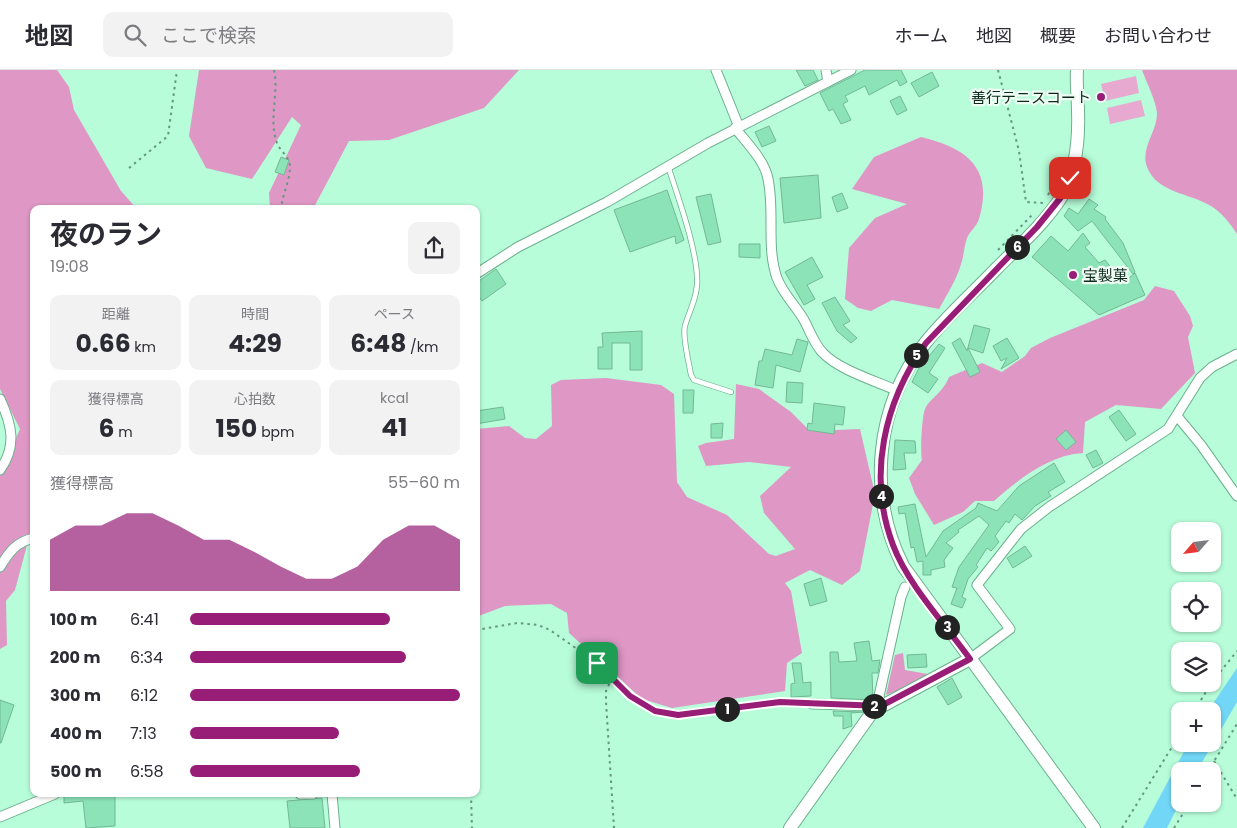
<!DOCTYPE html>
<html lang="ja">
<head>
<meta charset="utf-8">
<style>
	:root { --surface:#fff; --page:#f2f2f3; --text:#2b2b33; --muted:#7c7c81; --line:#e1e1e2; --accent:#971d77 }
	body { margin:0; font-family:Poppins,"Noto Sans JP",sans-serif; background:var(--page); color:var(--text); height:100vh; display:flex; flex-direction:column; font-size:19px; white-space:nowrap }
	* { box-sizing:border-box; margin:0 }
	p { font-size:16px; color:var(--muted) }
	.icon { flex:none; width:28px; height:28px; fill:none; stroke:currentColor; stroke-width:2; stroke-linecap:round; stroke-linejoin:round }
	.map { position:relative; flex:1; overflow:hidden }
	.drawer { position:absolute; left:30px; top:135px; width:450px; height:592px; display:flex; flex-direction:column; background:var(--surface); border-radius:10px; box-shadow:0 1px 4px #0004 }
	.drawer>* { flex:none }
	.needle { width:32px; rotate:242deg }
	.controls { position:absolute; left:1171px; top:452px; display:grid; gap:10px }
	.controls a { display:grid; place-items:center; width:50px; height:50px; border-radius:10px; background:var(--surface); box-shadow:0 1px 4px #0004; font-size:25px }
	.pin { position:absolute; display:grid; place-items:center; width:42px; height:42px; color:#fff; margin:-21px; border-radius:10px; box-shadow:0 2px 8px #0006 }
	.km { position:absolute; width:25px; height:25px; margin:-12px; border-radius:50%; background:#222; color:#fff; font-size:14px; line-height:25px; text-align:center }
	.round { display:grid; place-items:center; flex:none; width:52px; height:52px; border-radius:10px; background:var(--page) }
	.headline { display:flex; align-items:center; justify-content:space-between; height:85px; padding:0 20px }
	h1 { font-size:28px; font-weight:700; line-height:38px }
	.stats { display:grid; grid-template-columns:repeat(3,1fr); gap:8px; height:85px; padding:5px 20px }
	.stats div { display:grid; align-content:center; border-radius:10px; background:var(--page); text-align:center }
	.stats b { font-size:25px; font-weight:700 }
	.stats small { font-size:14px; font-weight:400 }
	.stats p { font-size:14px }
	.chart { height:140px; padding:10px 20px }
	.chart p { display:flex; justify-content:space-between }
	.chart svg { width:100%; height:90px; margin-top:5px; fill:var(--accent); opacity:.7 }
	ul { padding:0 20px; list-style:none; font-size:16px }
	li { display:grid; grid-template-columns:80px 60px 1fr; align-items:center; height:38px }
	li i { height:12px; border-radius:6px; background:var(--accent) }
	header { display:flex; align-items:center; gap:30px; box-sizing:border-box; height:70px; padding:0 25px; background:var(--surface); border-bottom:1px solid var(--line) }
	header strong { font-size:24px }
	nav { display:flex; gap:28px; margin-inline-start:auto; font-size:18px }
	.search { width:350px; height:45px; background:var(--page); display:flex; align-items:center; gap:12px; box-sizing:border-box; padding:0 18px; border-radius:10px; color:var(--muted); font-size:19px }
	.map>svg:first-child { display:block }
</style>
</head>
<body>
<header>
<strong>地図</strong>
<div class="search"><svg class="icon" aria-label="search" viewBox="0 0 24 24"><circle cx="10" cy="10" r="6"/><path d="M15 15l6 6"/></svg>ここで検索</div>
<nav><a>ホーム</a><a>地図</a><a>概要</a><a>お問い合わせ</a></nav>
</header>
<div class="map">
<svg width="1237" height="758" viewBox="0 0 1237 758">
	<rect width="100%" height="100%" fill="#b7fdd9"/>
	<path fill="#e8a9d0" d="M1136 6 1139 23 1105 31 1101 14Z
		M1141 30 1145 46 1110 54 1107 38Z"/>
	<path fill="#df97c5" d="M0 0H57L69 17 74 40 121 121 137 139H34V449L15 520 6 531 7 575 0 579V405L20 359 0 319Z
		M199 0H519L484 38 389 70 349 71 313 139H270L269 123 301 55 292 47 252 109 206 98 189 66Z
		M1142 0H1237V164C1230 153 1222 143 1211 136 1190 123 1157 123 1147 97 1140 78 1157 62 1157 44 1157 33 1146 11 1142 0Z
		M921 67C967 78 994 98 979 149 977 156 970 161 967 168 964 176 964 186 961 194 957 209 947 224 939 239L892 230 871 241 858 238 845 229 849 178 875 148 907 134 852 119 874 87Z
		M1155 216 1174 221 1190 246 1193 256 1188 267 1195 303 1161 339 1116 335 1085 352 1083 383C1049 385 1019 409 994 431H975L963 442 934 455 915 424 909 408 922 390C920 382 922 346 925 339 929 329 943 323 949 307L982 293 1002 302 1025 286 1031 278 1050 268 1144 230Z
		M606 308 661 315 674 324 677 412 687 427 727 445 769 484 776 486 795 479 764 443 760 426 791 397 749 392 706 396 698 376 706 373 734 369 736 314 759 319 791 342 810 361 860 359 875 424 860 501 842 515 810 500 785 513 791 521 802 583 787 593 785 621 672 638 642 629 569 563 567 543 551 534 505 536 476 547V359L509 356 525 368 536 369 552 356 551 315 561 310Z
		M903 583 905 600 928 604 916 614 886 625 895 585Z"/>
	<path fill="#72d7f7" d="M1237 598V632L1197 701H1180V732L1167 758H1143L1188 674H1212V641H1208Z"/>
	<path fill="#8ce3b8" stroke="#73b895" d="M796 0H813L818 10 805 16Z
		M865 0H901L907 12 900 16 897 10 869 25 865 16 845 26 848 31 843 34 851 50 841 54 833 39 829 41 820 23Z
		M932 2 939 16 919 27 911 13Z
		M900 26 907 40 897 45 890 31Z
		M769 56 776 71 762 77 755 62Z
		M281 87 289 90 284 105 275 102Z
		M818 105 821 148 784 153 780 108Z
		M667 120 684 170 676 174 675 166 630 182 614 140Z
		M842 123 848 138 837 142 832 127Z
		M711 124 721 172 708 175 696 127Z
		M1089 129 1098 135 1094 139 1106 147 1105 149 1123 173 1135 202 1133 204 1092 151 1078 161 1064 146 1069 138 1078 144Z
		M1083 163 1090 173 1085 177 1099 193 1105 190 1123 213 1135 203 1145 225 1099 245 1032 187 1051 166 1068 181Z
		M739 174H760V188L739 187Z
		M812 187 823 207 807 215 815 229 804 235 785 202Z
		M496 199 506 214 482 231 476 223V213Z
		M835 227 850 251 843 255 857 268 851 273 837 261 822 233Z
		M974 255 990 259 983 283 968 278 980 302 970 307 952 273 960 268 967 281Z
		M642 261V300H630V273H612V299H598V277H603L602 263Z
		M1007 268 1019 288 1001 299 1007 288 1001 291 993 276Z
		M797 269 808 272 800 302 776 295 773 318 755 315 759 291H762L765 279 792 285Z
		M939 274 945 278 929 303 938 309 928 323 912 312 919 298Z
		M787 312 803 313 802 333 786 332Z
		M683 320H694L693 343H683Z
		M814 333 845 337 843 355 835 354 834 364 807 360 808 353 812 354Z
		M503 337 505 349 476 354V341Z
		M1119 340 1136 364 1126 371 1109 347Z
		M723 353 722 368H711V354Z
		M1066 360 1076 372 1066 380 1056 369Z
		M895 370 915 371 916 383H904L906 399 893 400Z
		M1096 380 1103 393 1093 398 1086 385Z
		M1054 393 1065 412 1048 422 1051 426 1035 436 1022 450 1015 444 1009 453 1006 451 995 466 999 472 991 481 987 478 976 495 978 497 968 509 962 527 966 529 962 538 951 534 957 518 952 517 959 497 989 455 979 446 958 460 959 462 946 473 953 478 944 490 945 497 931 500V505H923V491L917 492 914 477 911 478 905 443 899 444 898 437 915 434 926 487 943 461 976 438 978 433 997 441 1019 416Z
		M1025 476 1032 486 1013 498 1007 488Z
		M821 508 827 531 810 536 804 514Z
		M869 571 872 591 880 590 878 603H872L873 630 831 628 830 582H838L839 592 857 591 854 573Z
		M926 584 927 597 908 598 907 585Z
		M792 593H801L803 613 811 612V626L791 627V614L795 613Z
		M952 608 962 627 948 635 937 617Z
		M0 630 14 635 1 673H0Z
		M833 641 863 642 851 643 852 656 843 659V646H834Z
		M67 724 115 725V756L86 758 83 731 64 733V726Z
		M322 728 325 758H290L287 731Z"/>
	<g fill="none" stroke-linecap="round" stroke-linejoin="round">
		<g stroke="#6cb08e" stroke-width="6">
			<path id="lane" d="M668 96C678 127 699 184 697 215 696 231 689 241 685 256 682 266 689 293 691 305L694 310 731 322"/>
		</g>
		<g stroke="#6cb08e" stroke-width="11">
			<path id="street" d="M716 0 739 57
				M826 0 828 12
				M735 58C747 73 765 91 768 109 775 142 766 177 777 208 783 224 796 236 804 250 810 261 814 274 823 283 839 300 876 311 898 321
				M476 204 518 177 607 132 708 73 851 0
				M0 329C12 355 17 376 0 400
				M1177 346 1201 375 1237 426
				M0 497C9 482 16 472 34 468
				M970 589 1010 559 977 515 1021 459 1049 437 1168 359 1200 308 1212 297 1237 284
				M812 634 881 636 879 626 901 527 905 517
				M300 724H313
				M332 724 335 758
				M0 747 55 724"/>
		</g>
		<g stroke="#6cb08e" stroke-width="14">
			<path id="secondary" d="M1077 0C1076 14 1078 28 1078 41 1079 69 1076 101 1062 126 1045 153 1019 176 996 199 973 223 947 246 926 272 875 336 867 424 903 496L1094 758
				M790 758 873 641 970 589"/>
		</g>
		<path stroke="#64977e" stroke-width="2" stroke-dasharray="2.5 4" stroke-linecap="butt" d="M274 0C279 23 269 47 276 70 278 80 290 86 290 97 290 111 282 125 281 139
			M998 0 1019 81 1026 132 1043 133
			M129 98 168 66 177 0
			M1048 125 1058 105
			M998 180 1033 144
			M476 560 517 553 538 555 550 560 597 593 629 626 655 641 678 645 780 632 803 633
			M612 608 606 621V632L614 758
			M1212 612 1237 581
			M1194 641 1211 614
			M1214 691 1237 729
			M1208 701 1237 654
			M471 724 472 758
			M1122 758 1180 664
			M1174 758 1189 734"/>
		<use href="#lane" stroke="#fff" stroke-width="4.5"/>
		<use href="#street" stroke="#fff" stroke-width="9"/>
		<use href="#secondary" stroke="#fff" stroke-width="12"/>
	</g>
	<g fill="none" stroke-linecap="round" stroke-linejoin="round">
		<g stroke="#fff" stroke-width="10">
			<path id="route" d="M597 593 630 626 655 641 678 645 780 632 881 636 970 589C945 554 908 515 893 475 867 406 884 332 926 273L1037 157 1062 126 1070 108"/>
		</g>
		<use href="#route" stroke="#971d77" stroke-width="6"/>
	</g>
	<g fill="#971d77" stroke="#effcf4" stroke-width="2">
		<circle cx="1101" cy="27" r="5"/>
		<circle cx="1073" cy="205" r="5"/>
	</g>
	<g text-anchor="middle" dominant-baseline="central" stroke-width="4.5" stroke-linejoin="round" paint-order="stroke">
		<g font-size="15" fill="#0c291c" stroke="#effcf4" text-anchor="end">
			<text x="1091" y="27">善行テニスコート</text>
			<text x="1083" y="205" text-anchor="start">宝製菓</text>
		</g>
	</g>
</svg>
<div class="controls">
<a><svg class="needle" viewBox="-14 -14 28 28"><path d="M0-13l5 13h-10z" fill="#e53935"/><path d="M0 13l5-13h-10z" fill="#7c7c81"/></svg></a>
<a><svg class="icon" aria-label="locate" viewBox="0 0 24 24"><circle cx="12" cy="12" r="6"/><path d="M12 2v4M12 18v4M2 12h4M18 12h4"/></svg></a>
<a><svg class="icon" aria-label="layers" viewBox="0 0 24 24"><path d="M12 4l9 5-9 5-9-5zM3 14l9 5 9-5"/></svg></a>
<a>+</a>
<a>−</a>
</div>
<div class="pin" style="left:597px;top:593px;background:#1e9e55"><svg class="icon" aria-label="arrive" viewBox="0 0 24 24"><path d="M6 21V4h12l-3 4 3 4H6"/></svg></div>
<div class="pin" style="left:1070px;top:108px;background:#d93025"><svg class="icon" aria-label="check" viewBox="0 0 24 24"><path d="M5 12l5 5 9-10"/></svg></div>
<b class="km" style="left:727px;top:639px">1</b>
<b class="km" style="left:874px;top:636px">2</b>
<b class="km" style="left:947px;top:557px">3</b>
<b class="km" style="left:881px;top:426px">4</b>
<b class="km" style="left:916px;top:285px">5</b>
<b class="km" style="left:1017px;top:177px">6</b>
<section class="drawer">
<div class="headline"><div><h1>夜のラン</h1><p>19:08</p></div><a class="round"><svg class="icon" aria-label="share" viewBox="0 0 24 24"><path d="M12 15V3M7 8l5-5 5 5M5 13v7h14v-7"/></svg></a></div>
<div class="stats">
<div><p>距離</p><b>0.66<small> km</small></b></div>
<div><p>時間</p><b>4:29</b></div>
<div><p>ペース</p><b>6:48<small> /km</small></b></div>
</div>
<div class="stats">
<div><p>獲得標高</p><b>6<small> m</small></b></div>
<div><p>心拍数</p><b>150<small> bpm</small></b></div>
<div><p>kcal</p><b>41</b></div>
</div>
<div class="chart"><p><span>獲得標高</span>55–60 m</p>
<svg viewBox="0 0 160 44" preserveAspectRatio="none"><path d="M0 44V19L10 12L20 12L30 6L40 6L50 12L60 19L70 19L80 25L90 32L100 38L110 38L120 32L130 19L140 12L150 12L160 19V44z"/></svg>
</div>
<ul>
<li><b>100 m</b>6:41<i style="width:74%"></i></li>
<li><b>200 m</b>6:34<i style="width:80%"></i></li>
<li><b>300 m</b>6:12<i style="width:100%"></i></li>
<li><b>400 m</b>7:13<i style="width:55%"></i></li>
<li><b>500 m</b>6:58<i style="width:63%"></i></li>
</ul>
</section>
</div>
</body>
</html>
